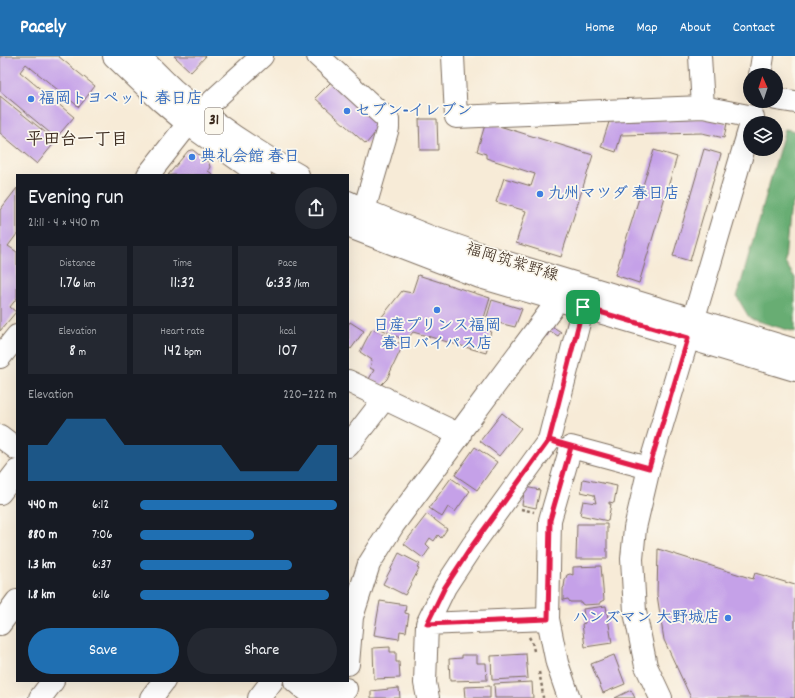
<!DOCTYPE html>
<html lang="en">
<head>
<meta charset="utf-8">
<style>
	:root { --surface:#171b24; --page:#242831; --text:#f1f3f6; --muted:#9ea1a6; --accent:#1f6fb2 }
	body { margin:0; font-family:Dekko,"Klee One",sans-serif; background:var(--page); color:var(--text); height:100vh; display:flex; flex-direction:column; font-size:15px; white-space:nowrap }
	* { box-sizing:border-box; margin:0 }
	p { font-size:13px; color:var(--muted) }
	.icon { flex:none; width:22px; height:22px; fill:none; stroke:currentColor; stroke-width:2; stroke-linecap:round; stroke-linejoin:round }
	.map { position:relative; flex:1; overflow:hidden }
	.panel { position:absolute; left:16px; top:118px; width:333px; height:508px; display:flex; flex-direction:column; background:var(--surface); border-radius:0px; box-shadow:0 4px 16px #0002 }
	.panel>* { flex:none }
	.needle { width:26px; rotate:357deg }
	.fabs { position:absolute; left:743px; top:12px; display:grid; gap:8px }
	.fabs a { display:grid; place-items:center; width:40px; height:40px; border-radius:50%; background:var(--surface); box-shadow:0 4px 16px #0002; font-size:20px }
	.pin { position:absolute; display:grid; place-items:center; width:34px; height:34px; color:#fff; margin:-17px; border-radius:8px; box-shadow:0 2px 6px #0006 }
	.round { display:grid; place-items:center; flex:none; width:42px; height:42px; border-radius:21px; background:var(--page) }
	.overview { display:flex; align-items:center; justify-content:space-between; height:68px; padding:0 12px }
	h1 { font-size:22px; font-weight:600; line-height:30px }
	.figures { display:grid; grid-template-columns:repeat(3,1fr); gap:6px; height:68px; padding:4px 12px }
	.figures div { display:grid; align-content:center; border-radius:0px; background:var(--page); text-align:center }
	.figures b { font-size:17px; font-weight:600 }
	.figures small { font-size:11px; font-weight:400 }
	.figures p { font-size:11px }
	.chart { height:112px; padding:8px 12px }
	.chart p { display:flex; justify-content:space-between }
	.chart svg { width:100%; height:72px; margin-top:4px; fill:var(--accent); opacity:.7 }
	.action { display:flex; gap:8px; margin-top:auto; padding:8px 12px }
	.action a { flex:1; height:46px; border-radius:24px; background:var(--accent); color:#fff; font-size:16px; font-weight:600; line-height:46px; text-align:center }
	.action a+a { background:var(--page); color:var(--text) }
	ul { padding:0 12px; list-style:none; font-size:13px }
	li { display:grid; grid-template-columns:64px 48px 1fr; align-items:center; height:30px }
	li i { height:10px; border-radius:5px; background:var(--accent) }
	header { display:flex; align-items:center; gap:24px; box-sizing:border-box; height:56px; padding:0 20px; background:var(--accent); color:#fff }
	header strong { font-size:19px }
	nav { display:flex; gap:22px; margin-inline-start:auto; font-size:14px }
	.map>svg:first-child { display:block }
</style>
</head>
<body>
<header>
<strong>Pacely</strong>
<nav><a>Home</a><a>Map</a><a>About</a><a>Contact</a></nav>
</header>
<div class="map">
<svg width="795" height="642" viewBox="0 0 795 642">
	<rect width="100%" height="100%" fill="#fbf7ec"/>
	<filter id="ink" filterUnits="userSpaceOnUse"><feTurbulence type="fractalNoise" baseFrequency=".025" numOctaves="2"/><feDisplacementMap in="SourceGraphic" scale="8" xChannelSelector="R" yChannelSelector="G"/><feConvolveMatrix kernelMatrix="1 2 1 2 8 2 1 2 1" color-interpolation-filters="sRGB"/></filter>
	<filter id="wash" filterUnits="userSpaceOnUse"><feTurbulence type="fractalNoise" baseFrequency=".012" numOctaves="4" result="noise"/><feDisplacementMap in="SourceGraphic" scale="16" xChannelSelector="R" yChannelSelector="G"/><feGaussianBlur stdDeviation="0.9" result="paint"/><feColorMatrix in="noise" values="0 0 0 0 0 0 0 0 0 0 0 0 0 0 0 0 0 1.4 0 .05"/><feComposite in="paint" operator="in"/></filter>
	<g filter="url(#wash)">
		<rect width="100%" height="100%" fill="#f7ebd7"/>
		<path fill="#68ad73" stroke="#526c48" d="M785 73 795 75V143L789 158 785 206 795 222V276L750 263 737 241Z"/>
		<g id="blocks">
			<path fill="#c5a1e8" d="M0 0H58L95 30 79 51 26 8 20 16 74 61 56 82 0 35Z
				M174 0H206L191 16Z
				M332 25 379 68 375 77 366 88 315 42Z
				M0 40 56 85 37 108 0 77Z
				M703 62 727 67 724 82 702 77 621 79 616 96 601 91 609 66Z
				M419 63H437L438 94H420Z
				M485 69H496L593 99 561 201 516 187 526 155 496 146 504 122 531 130 535 118 486 102V98L477 95Z
				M704 93 721 98 690 205 673 200Z
				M191 94H193L209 107 210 111 208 115 214 119H168L188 95Z
				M654 94 677 101 639 227 615 219Z
				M17 132V178L8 190 17 196V242L10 251 16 256 0 275V154Z
				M418 219 490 242 481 272 491 275 486 297 413 276 406 285 377 271V267L402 235 412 237Z
				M492 244 522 253 515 271 486 264Z
				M350 266 364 275 351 293 348 291V269Z
				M550 269 561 276 558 280 550 275 547 280 544 278Z
				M372 273 403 289 387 323 381 329 369 323 374 314 370 312 372 304 360 296 365 286Z
				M502 357 521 372 499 400 480 385Z
				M475 391 497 406 477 434 455 419Z
				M451 422 470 435 455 456 448 451 442 461 429 452Z
				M583 423 617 430 614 447 609 446V448H611L608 465 580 459 583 445 596 447 594 439 581 436Z
				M525 431 540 434 536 452 522 449Z
				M427 458 447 473 441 482 438 479 434 485 430 482 426 488 430 492 423 502 404 488Z
				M577 468H607V503H576Z
				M658 493 753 523 755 517 795 529V642H691L664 584 657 539Z
				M399 497 420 508 417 512 419 513 405 539 383 528Z
				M601 510 604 544 600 546V548L584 549 582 548 581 546H570L568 543 563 544V532L564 531 565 524 567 519 570 518 573 519V511Z
				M380 545 406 549 405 557 409 558 406 576 400 575 399 583 374 579Z
				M606 550 612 587 585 591 582 568 585 567 583 553Z
				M390 591V596H396V606H399L400 622 374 623 373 592Z
				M526 598 528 622 492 624 491 600Z
				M462 599H477V607H486L487 624 450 625 449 603 462 602Z
				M614 599 625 628 603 637 591 608Z
				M532 626 533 642H495L494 628Z
				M490 630V642H465L464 631Z
				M399 632 400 642H371V635Z
				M631 634 635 642H615Z"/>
		</g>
	</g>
	<g filter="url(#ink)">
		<use href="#blocks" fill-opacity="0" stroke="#7d6e5f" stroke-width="1"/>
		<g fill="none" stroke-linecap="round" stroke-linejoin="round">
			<g stroke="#7d6e5f" stroke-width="24">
				<path id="minor" d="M318 0 388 64V72L364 154
					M453 0 456 61 703 51 753 61
					M700 0 703 51
					M760 19 763 0
					M776 43 795 46
					M148 119 188 68 219 39 262 0
					M0 301 17 280
					M348 325 460 379 394 468 369 508 352 561 348 608
					M463 372 551 254
					M0 380 17 393
					M348 390 385 342
					M0 437 17 415
					M0 568 17 545
					M427 568 548 563
					M295 625 308 636 346 633
					M40 642 53 625
					M151 642 164 625
					M259 642 272 625
					M428 642 425 627 427 568 445 531 472 490 549 384 583 251
					M569 642 557 607 548 563 550 464 571 391 649 412
					M661 642 646 610 635 556 632 503 635 472 649 412 688 282 750 71"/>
			</g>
			<g stroke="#7d6e5f" stroke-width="24">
				<path id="major" d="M114 0 161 45 188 68 260 119
					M139 0C151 11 162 23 174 34 212 67 254 95 298 119
					M348 146 364 154 428 180 495 203 795 294
					M348 169 355 173 480 221 688 282 795 314"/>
			</g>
			<path stroke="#7d6e5f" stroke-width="2.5" stroke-dasharray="3 3" stroke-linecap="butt" d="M521 453 534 456
				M529 581 532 586 534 595
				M539 616 542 631 543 642"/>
			<use href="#minor" stroke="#fff" stroke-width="22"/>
			<use href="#major" stroke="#fff" stroke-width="22"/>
		</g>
	</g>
	<g fill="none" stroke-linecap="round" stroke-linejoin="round" filter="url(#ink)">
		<g stroke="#fff" stroke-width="8">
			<path id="route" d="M583 251 549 384 571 391 550 464 548 563 427 568 445 531 472 490 549 384 649 412 688 282 583 251"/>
		</g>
		<use href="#route" stroke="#e11d48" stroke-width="5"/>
	</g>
	<g fill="#3f7fe0" stroke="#fbf7ec" stroke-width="1.5">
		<circle cx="31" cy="43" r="4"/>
		<circle cx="347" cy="55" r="4"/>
		<circle cx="192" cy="101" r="4"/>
		<circle cx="540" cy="138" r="4"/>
		<circle cx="437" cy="254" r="4"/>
		<circle cx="728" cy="562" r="4"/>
	</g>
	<g text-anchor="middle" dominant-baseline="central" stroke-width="3.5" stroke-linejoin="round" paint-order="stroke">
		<rect fill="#fbf7ec" stroke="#75685c" stroke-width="1" x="205" y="52" width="18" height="26" rx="3"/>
		<g font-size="15" font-weight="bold" fill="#3b2a1e">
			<text x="214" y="65">31</text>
		</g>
		<g font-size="16" font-weight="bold" fill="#366cbe" stroke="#fbf7ec" text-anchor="start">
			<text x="39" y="43">福岡トヨペット 春日店</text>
			<text x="355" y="55">セブン-イレブン</text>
			<text x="200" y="101">典礼会館 春日</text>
			<text x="548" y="138">九州マツダ 春日店</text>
			<text x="437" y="270" text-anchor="middle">日産プリンス福岡<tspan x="437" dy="18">春日バイパス店</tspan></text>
			<text x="720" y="562" text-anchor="end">ハンズマン 大野城店</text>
		</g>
		<g font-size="16" fill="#3b2a1e" stroke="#fbf7ec">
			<text transform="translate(512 207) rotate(17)">福岡筑紫野線</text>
		</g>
		<g font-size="17" font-weight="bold" fill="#3b2a1e" stroke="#fbf7ec">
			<text x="77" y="85">平田台一丁目</text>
		</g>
	</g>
</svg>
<div class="fabs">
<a><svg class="needle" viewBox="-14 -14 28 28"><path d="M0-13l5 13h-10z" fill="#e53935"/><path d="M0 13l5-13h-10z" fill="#9ea1a6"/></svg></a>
<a><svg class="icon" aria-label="layers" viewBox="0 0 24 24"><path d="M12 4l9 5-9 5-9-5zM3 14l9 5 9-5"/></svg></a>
</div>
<div class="pin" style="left:583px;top:251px;background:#1e9e55"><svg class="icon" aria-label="arrive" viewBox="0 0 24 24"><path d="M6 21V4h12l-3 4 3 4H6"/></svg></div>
<section class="panel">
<div class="overview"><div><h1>Evening run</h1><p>21:11 · 4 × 440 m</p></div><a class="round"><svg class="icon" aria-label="share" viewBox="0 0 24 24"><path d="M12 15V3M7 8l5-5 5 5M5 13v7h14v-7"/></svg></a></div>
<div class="figures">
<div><p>Distance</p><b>1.76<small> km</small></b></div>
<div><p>Time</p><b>11:32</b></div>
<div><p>Pace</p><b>6:33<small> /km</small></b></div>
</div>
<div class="figures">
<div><p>Elevation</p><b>8<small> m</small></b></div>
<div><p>Heart rate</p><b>142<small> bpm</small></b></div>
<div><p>kcal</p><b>107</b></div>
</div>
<div class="chart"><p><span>Elevation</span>220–222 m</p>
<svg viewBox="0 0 160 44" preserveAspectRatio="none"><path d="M0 44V22L10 22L20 6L30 6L40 6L50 22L60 22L70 22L80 22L90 22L100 22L110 38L120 38L130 38L140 38L150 22L160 22V44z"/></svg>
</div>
<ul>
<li><b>440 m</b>6:12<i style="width:100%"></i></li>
<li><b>880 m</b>7:06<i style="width:58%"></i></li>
<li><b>1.3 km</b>6:37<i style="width:77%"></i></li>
<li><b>1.8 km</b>6:16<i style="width:96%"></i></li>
</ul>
<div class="action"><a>Save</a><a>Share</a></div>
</section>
</div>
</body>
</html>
